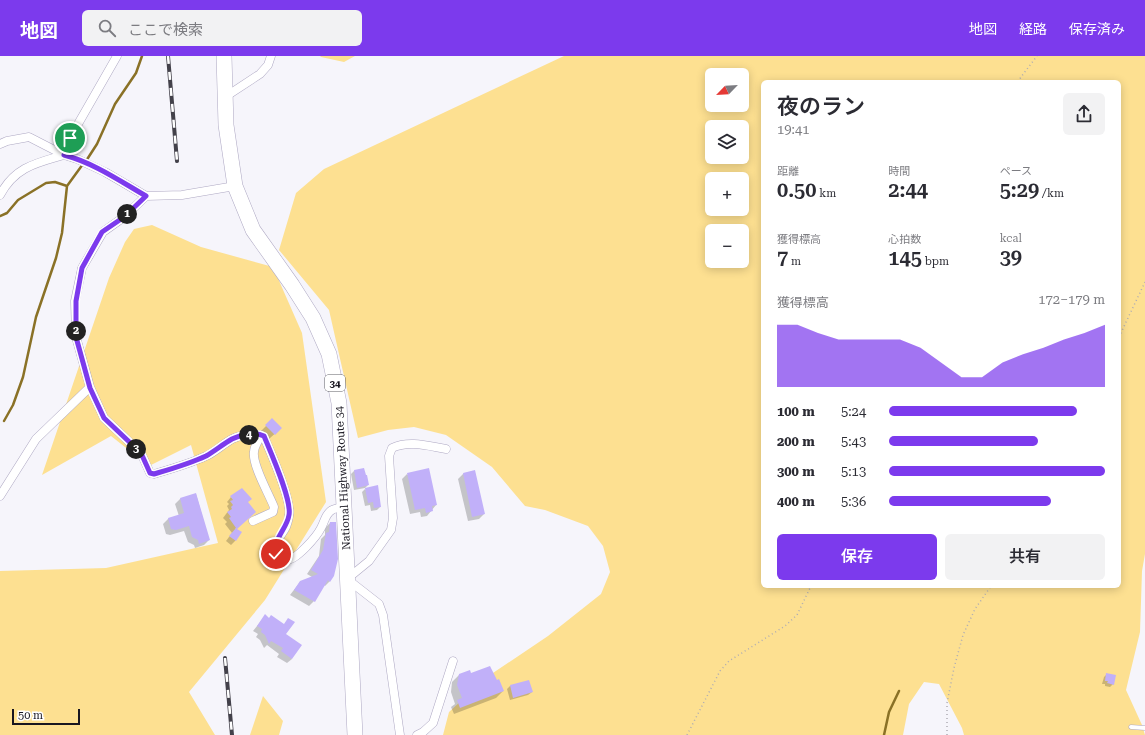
<!DOCTYPE html>
<html lang="ja">
<head>
<meta charset="utf-8">
<style>
	:root { --surface:#fff; --page:#f2f2f3; --text:#2b2b33; --muted:#7c7c81; --accent:#7c3aed }
	body { margin:0; font-family:"Roboto Serif","Noto Sans JP",serif; background:var(--page); color:var(--text); height:100vh; display:flex; flex-direction:column; font-size:15px; white-space:nowrap }
	* { box-sizing:border-box; margin:0 }
	p { font-size:13px; color:var(--muted) }
	.icon { flex:none; width:22px; height:22px; fill:none; stroke:currentColor; stroke-width:2; stroke-linecap:round; stroke-linejoin:round }
	.map { position:relative; flex:1; overflow:hidden }
	.drawer { position:absolute; left:761px; top:24px; width:360px; height:508px; display:flex; flex-direction:column; background:var(--surface); border-radius:6px; box-shadow:0 2px 10px #0003 }
	.drawer>* { flex:none }
	.needle { width:26px; rotate:245deg }
	.fabs { position:absolute; left:705px; top:12px; display:grid; gap:8px }
	.fabs a { display:grid; place-items:center; width:44px; height:44px; border-radius:6px; background:var(--surface); box-shadow:0 2px 10px #0003; font-size:20px }
	.scale { position:absolute; left:12px; bottom:10px; width:68px; box-sizing:border-box; padding-left:4px; border:2px solid #181620; border-top:0; font-size:11px; line-height:14px; white-space:nowrap; color:#181620; -webkit-text-stroke:3px #fff; paint-order:stroke }
	.pin { position:absolute; display:grid; place-items:center; width:34px; height:34px; color:#fff; margin:-17px; border:2px solid #fff; border-radius:50%; box-shadow:0 1px 4px #0007 }
	.km { position:absolute; width:20px; height:20px; margin:-10px; border-radius:50%; background:#222; color:#fff; font-size:11px; line-height:20px; text-align:center }
	.round { display:grid; place-items:center; flex:none; width:42px; height:42px; border-radius:6px; background:var(--page) }
	.overview { display:flex; align-items:center; justify-content:space-between; height:68px; padding:0 16px }
	h1 { font-size:22px; font-weight:600; line-height:30px }
	.stats { display:grid; grid-template-columns:repeat(3,1fr); gap:6px; height:68px; padding:4px 16px }
	.stats div { display:grid; align-content:center }
	.stats b { font-size:20px; font-weight:600 }
	.stats small { font-size:11px; font-weight:400 }
	.stats p { font-size:11px }
	.chart { height:112px; padding:8px 16px }
	.chart p { display:flex; justify-content:space-between }
	.chart svg { width:100%; height:72px; margin-top:4px; fill:var(--accent); opacity:.7 }
	.button { display:flex; gap:8px; margin-top:auto; padding:8px 16px }
	.button a { flex:1; height:46px; border-radius:6px; background:var(--accent); color:#fff; font-size:16px; font-weight:600; line-height:46px; text-align:center }
	.button a+a { background:var(--page); color:var(--text) }
	ul { padding:0 16px; list-style:none; font-size:13px }
	li { display:grid; grid-template-columns:64px 48px 1fr; align-items:center; height:30px }
	li i { height:10px; border-radius:5px; background:var(--accent) }
	header { display:flex; align-items:center; gap:24px; box-sizing:border-box; height:56px; padding:0 20px; background:var(--accent); color:#fff }
	header strong { font-size:19px }
	nav { display:flex; gap:22px; margin-inline-start:auto; font-size:14px }
	.search { width:280px; height:36px; background:var(--page); display:flex; align-items:center; gap:10px; box-sizing:border-box; padding:0 14px; border-radius:6px; color:var(--muted); font-size:15px }
	.map>svg:first-child { display:block }
</style>
</head>
<body>
<header>
<strong>地図</strong>
<div class="search"><svg class="icon" aria-label="search" viewBox="0 0 24 24"><circle cx="10" cy="10" r="6"/><path d="M15 15l6 6"/></svg>ここで検索</div>
<nav><a>地図</a><a>経路</a><a>保存済み</a></nav>
</header>
<div class="map">
<svg width="1145" height="679" viewBox="0 0 1145 679">
	<rect width="100%" height="100%" fill="#f6f5fb"/>
	<path fill="#fde091" fill-rule="evenodd" d="M320 0H355L344 6 321 1Z
		M564 0H1145V498L1142 515 1140 576 1126 634 1142 669 1145 679H964L962 672 939 628 924 626 909 648 903 679H443L449 656 487 621 548 580 601 538 610 516 603 490 588 470 545 454 525 450 492 411 446 379 414 371 388 374 358 382 329 254 279 194 296 137 324 113ZM712 19H742V49H712ZM763 26H1119V530H763ZM712 71H742V101H712ZM712 123H742V153H712ZM712 175H742V205H712Z
		M152 169 201 191 273 211 302 277 326 446 265 544 189 636 215 679H0V515L106 512 218 487 191 389 149 410 111 380 42 419 109 222 125 186 134 173Z
		M263 640 283 665 279 679H250Z"/>
	<path fill="#0003" d="M272 364 281 372 269 383 261 375Z
		M363 413 368 429 365 432 354 434 351 418 354 415Z
		M474 416 484 458 479 463 468 465 458 423 463 418Z
		M407 418 436 449 427 460 421 461 420 456 410 458 402 423Z
		M365 433 380 451 377 454 371 455 370 449 365 450 362 436Z
		M196 438 209 484 204 489 195 492 194 489 188 486 184 475 170 479 166 478 163 468 168 463 179 460 175 448 180 443Z
		M231 441 247 446 254 456 235 473 236 484 231 489 226 485 232 477 225 468 227 466 223 462 229 454 227 450 229 448 227 446Z
		M330 467V525L325 530 324 529 314 545 309 550 290 539 300 526 312 521 307 518 319 500 321 483 325 479V472Z
		M265 560 285 579 292 603 287 607 277 601 279 598 267 589 264 592 260 584 256 581 258 578 253 575Z
		M1107 618 1113 628 1110 631 1105 630V628H1102L1104 621Z
		M459 619 503 635 496 642 454 658 451 651 455 648 451 636 452 626Z
		M510 630 532 636 528 639 510 644 507 633Z"/>
	<g fill="none" stroke-linecap="round" stroke-linejoin="round">
		<path stroke="#8a7126" stroke-width="2.5" d="M86 105 97 88 115 48 136 17 142 0
			M0 160 7 157 18 144 46 127 55 126 67 130
			M4 365 13 349 23 321 36 261 56 202 62 177 67 130 83 108
			M884 679 889 656 899 635"/>
	</g>
	<path fill="#c1b0f9" d="M272 362 282 372 275 379 265 369Z
		M364 412 366 419H367L369 429 357 432 354 414Z
		M429 412 437 449 432 450 433 455 426 457 425 452 415 454 407 417Z
		M475 414 485 458 472 461 463 417Z
		M378 429 381 451 374 452 373 446 368 447 365 432Z
		M242 432 252 443 248 446 256 456 237 473 242 476 236 485 229 480 236 472 229 462 231 461 227 456 232 453 231 451 233 449 230 445 233 444 230 440Z
		M196 437 210 484 199 488 198 484 192 481 189 470 176 474 171 473 168 462 184 457 180 442Z
		M330 466H336L338 503 334 520 330 526 328 524 315 546 294 534 300 525 318 518 311 514 323 494 326 477 329 476Z
		M265 558 269 562 271 559 284 568 288 562 295 566 286 578 302 589 292 603 281 595 283 592 271 585 269 588 265 579 261 576 262 573 257 570Z
		M490 610 497 624 499 623 504 635 460 652 457 644 462 642 457 629 459 618 470 614 471 617Z
		M1106 617 1116 619 1114 629 1107 627 1108 625H1105Z
		M529 624 533 636 513 642 510 629Z"/>
	<g fill="none" stroke-linecap="round" stroke-linejoin="round">
		<g stroke="#aea8c3" stroke-width="5">
			<path id="lane" d="M1131 671 1145 672"/>
		</g>
		<g stroke="#aea8c3" stroke-width="9">
			<path id="street" d="M225 41 260 18 268 9 271 0
				M0 88 7 85 29 81 64 99 77 103 105 116 146 140 182 139 235 130
				M64 99 70 82 117 0
				M0 139C15 111 36 107 64 99
				M90 331 104 362 141 397 150 417 154 418C171 413 189 408 206 400 215 396 223 388 232 383 240 379 256 376 264 381 271 397 292 444 289 459 289 463 287 468 286 471 282 480 268 491 278 501 280 503 283 504 286 504 296 505 317 480 321 472 325 465 325 458 332 454 335 452 341 452 344 451
				M0 440 36 383 90 331 76 281 75 245 82 212 103 176 124 161 146 140
				M253 465 273 456 274 451C269 438 252 409 254 396 254 390 259 384 261 379
				M400 679 383 559 379 548 347 523 369 505 391 474 393 462 389 400 392 392C409 384 428 390 446 393
				M417 679 423 676 433 667 453 605"/>
		</g>
		<g stroke="#aea8c3" stroke-width="16">
			<path id="highway" d="M224 0 226 69 235 130 253 174 292 229 313 262 329 298 339 347 355 679"/>
		</g>
		<path stroke="#aeacb4" stroke-width="1.5" stroke-dasharray="1 3" stroke-linecap="butt" d="M1018 26 1021 21 1037 0
			M1119 281 1145 226
			M687 679 720 615 729 605 785 570 797 559 811 530
			M947 679V647L954 612 963 579 975 553 991 530"/>
		<use href="#lane" stroke="#fff" stroke-width="4"/>
		<use href="#street" stroke="#fff" stroke-width="8"/>
		<use href="#highway" stroke="#fff" stroke-width="15"/>
		<g stroke="#43414a" stroke-width="4">
			<path id="rail" d="M168 0 177 105
				M225 602 232 679"/>
		</g>
		<use href="#rail" stroke="#fff" stroke-width="2.5" stroke-dasharray="8" stroke-linecap="butt"/>
	</g>
	<g fill="none" stroke-linecap="round" stroke-linejoin="round">
		<g stroke="#fff" stroke-width="8">
			<path id="route" d="M70 82 64 99C94 107 120 125 146 140L124 161 102 176 82 212 76 245V281L90 332 104 362 141 397 150 417 154 418C171 413 189 408 206 400 215 395 223 388 232 383 240 379 256 376 264 380 271 397 292 444 289 459 287 473 272 484 276 498"/>
		</g>
		<use href="#route" stroke="#7c3aed" stroke-width="5"/>
	</g>
	<g text-anchor="middle" dominant-baseline="central" stroke-width="3" stroke-linejoin="round" paint-order="stroke">
		<rect fill="#fff" stroke="#5d5c63" stroke-width="1" x="325" y="319" width="20" height="16" rx="3"/>
		<g font-size="10" font-weight="bold" fill="#181620">
			<text x="335" y="327">34</text>
		</g>
		<g font-size="11" fill="#181620" stroke="#fff">
			<text transform="translate(343 422) rotate(-93)">National Highway Route 34</text>
		</g>
	</g>
</svg>
<div class="fabs">
<a><svg class="needle" viewBox="-14 -14 28 28"><path d="M0-13l5 13h-10z" fill="#e53935"/><path d="M0 13l5-13h-10z" fill="#7c7c81"/></svg></a>
<a><svg class="icon" aria-label="layers" viewBox="0 0 24 24"><path d="M12 4l9 5-9 5-9-5zM3 14l9 5 9-5"/></svg></a>
<a>+</a>
<a>−</a>
</div>
<div class="scale">50 m</div>
<div class="pin" style="left:70px;top:82px;background:#1e9e55"><svg class="icon" aria-label="arrive" viewBox="0 0 24 24"><path d="M6 21V4h12l-3 4 3 4H6"/></svg></div>
<div class="pin" style="left:276px;top:498px;background:#d93025"><svg class="icon" aria-label="check" viewBox="0 0 24 24"><path d="M5 12l5 5 9-10"/></svg></div>
<b class="km" style="left:127px;top:158px">1</b>
<b class="km" style="left:76px;top:275px">2</b>
<b class="km" style="left:136px;top:393px">3</b>
<b class="km" style="left:249px;top:379px">4</b>
<section class="drawer">
<div class="overview"><div><h1>夜のラン</h1><p>19:41</p></div><a class="round"><svg class="icon" aria-label="share" viewBox="0 0 24 24"><path d="M12 15V3M7 8l5-5 5 5M5 13v7h14v-7"/></svg></a></div>
<div class="stats">
<div><p>距離</p><b>0.50<small> km</small></b></div>
<div><p>時間</p><b>2:44</b></div>
<div><p>ペース</p><b>5:29<small> /km</small></b></div>
</div>
<div class="stats">
<div><p>獲得標高</p><b>7<small> m</small></b></div>
<div><p>心拍数</p><b>145<small> bpm</small></b></div>
<div><p>kcal</p><b>39</b></div>
</div>
<div class="chart"><p><span>獲得標高</span>172–179 m</p>
<svg viewBox="0 0 160 44" preserveAspectRatio="none"><path d="M0 44V6L10 6L20 11L30 15L40 15L50 15L60 15L70 20L80 29L90 38L100 38L110 29L120 24L130 20L140 15L150 11L160 6V44z"/></svg>
</div>
<ul>
<li><b>100 m</b>5:24<i style="width:87%"></i></li>
<li><b>200 m</b>5:43<i style="width:69%"></i></li>
<li><b>300 m</b>5:13<i style="width:100%"></i></li>
<li><b>400 m</b>5:36<i style="width:75%"></i></li>
</ul>
<div class="button"><a>保存</a><a>共有</a></div>
</section>
</div>
</body>
</html>
